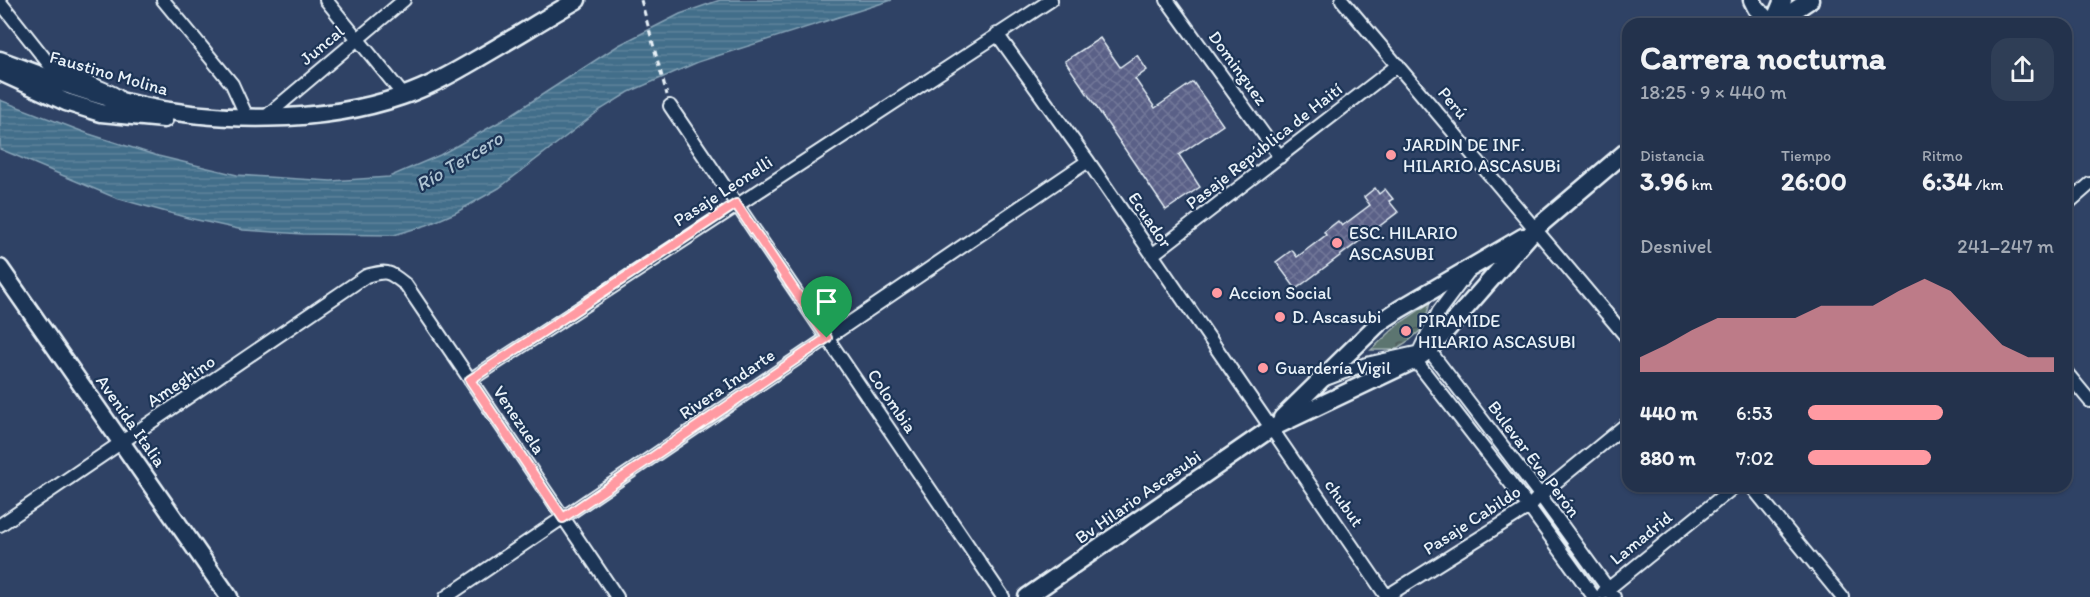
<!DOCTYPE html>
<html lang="es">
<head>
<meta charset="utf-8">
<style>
	:root { --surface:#23324c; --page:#2f3e56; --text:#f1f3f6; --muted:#a3aab5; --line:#404d64; --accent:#ff9aa2 }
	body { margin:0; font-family:Itim,sans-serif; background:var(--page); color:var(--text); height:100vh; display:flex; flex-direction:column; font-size:22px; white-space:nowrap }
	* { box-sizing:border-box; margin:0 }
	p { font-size:20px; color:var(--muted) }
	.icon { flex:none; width:33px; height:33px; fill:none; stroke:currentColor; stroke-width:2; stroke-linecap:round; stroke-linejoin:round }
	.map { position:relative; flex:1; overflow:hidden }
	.drawer { position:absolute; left:1622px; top:18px; width:450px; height:474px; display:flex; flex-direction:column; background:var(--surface); border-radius:18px; box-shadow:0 2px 4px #0004,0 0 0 2px var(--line) }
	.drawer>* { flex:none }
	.pin { position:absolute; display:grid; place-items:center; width:51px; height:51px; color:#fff; margin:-62px -26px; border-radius:50% 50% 50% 0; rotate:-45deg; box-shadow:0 0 6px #0007 }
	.pin .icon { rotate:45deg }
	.round { display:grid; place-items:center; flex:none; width:63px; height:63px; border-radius:18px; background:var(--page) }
	.headline { display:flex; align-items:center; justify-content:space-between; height:102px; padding:0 18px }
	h1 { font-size:33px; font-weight:700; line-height:45px }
	.metrics { display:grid; grid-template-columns:repeat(3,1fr); gap:9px; height:102px; padding:6px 18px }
	.metrics div { display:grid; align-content:center }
	.metrics b { font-size:26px; font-weight:700 }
	.metrics small { font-size:16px; font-weight:400 }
	.metrics p { font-size:16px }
	.chart { height:168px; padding:12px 18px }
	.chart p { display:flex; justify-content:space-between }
	.chart svg { width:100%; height:108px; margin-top:6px; fill:var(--accent); opacity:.7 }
	ul { padding:0 18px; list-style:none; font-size:20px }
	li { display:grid; grid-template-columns:96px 72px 1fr; align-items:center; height:45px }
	li i { height:15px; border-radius:8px; background:var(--accent) }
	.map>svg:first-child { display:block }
</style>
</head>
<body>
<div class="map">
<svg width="2090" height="597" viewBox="0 0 2090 597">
	<defs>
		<pattern id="park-crowns" width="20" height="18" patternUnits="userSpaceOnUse" patternTransform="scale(1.5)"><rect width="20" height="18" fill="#5b7470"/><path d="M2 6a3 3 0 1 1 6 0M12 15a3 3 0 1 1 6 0" fill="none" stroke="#4f5c5b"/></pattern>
		<pattern id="water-rules" width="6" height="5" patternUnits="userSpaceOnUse" patternTransform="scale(1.5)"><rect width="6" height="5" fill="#436e8a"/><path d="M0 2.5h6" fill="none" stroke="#5e839b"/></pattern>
		<pattern id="building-cross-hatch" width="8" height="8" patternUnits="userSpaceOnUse" patternTransform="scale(1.5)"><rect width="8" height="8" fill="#5a6187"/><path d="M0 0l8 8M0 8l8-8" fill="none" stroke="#727899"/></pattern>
	</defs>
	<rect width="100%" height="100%" fill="#2f4265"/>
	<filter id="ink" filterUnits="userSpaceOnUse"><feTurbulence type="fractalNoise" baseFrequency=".0167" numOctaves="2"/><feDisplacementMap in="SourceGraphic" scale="12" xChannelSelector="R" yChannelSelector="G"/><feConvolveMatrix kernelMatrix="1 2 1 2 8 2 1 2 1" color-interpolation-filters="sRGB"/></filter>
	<g filter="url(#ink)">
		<path fill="url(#park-crowns)" stroke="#a2b2b4" stroke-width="1.5" d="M1430 303 1423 328 1410 340 1394 350H1371L1399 324Z"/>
		<path fill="url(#water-rules)" stroke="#85a2b6" stroke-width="1.5" d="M720 0H892L698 62 629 92 600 110 499 188 455 213 427 225 394 235 303 234 243 230 188 218 116 198 0 149V100L89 134 158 156 237 175 331 181 389 177 440 155 503 120 619 45 680 14Z"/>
		<path fill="url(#building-cross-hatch)" stroke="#e8f1f8" stroke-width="1.5" d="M1100 38 1120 67 1137 55 1147 70 1135 79 1155 108 1193 82 1223 125 1179 155 1200 187 1166 210 1065 61Z
			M1375 188 1379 194 1385 189 1393 199 1389 201 1398 212 1296 289 1276 262 1292 250 1297 257 1326 235 1324 232 1338 221 1342 226 1370 205 1364 197Z"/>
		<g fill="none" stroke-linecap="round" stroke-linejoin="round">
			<g stroke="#e8f1f8" stroke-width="16">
				<path id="street" d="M163 0 232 84 247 117
					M326 0 404 96
					M1167 0 1280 157
					M1342 0 1628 339
					M0 2 49 64C69 79 97 83 118 96
					M997 34 1088 161 1387 597
					M670 106 1003 597
					M264 118 404 0
					M2066 205 2090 184
					M1152 255 1398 65
					M1469 271 1439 311 1415 360 1529 507 1594 597
					M2066 372 2090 401
					M470 380 1051 0
					M1323 380 1366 364 1429 350 1540 495 1614 597
					M1751 486 1842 597
					M0 525 366 276C388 270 388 271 406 285L617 597
					M1603 593 1735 486
					M1387 596 1529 507 1540 495 1628 423
					M446 597 1088 161"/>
			</g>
			<g stroke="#e8f1f8" stroke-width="21">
				<path id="secondary" d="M1752 0 1756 8 1771 24
					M1773 24 1783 0
					M1774 24 1810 0
					M0 60C44 76 88 94 133 104 216 123 322 124 402 96 429 87 455 72 479 58 512 39 544 19 577 0
					M0 72 66 102 101 113 164 119
					M0 268 229 597
					M1282 418 1380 322 1400 309 1523 237
					M1027 597 1270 429 1415 360 1429 350 1535 229 1628 150"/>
			</g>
			<path stroke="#e8f1f8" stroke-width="3" stroke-dasharray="6 4.5" stroke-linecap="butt" d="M641 0 667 95"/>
			<use href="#street" stroke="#1d3557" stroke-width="12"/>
			<use href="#secondary" stroke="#1d3557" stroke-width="16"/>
		</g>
	</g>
	<g fill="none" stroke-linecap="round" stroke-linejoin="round" filter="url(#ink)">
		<g stroke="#fff" stroke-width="12">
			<path id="route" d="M736 204 827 338 563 518 470 380Z"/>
		</g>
		<use href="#route" stroke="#ff9aa2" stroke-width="8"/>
	</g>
	<g fill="#ff9aa2" stroke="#1d3557" stroke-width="2">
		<circle cx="1391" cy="155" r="6"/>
		<circle cx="1337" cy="243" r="6"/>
		<circle cx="1217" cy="293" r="6"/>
		<circle cx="1280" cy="317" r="6"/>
		<circle cx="1406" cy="331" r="6"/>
		<circle cx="1263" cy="368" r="6"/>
	</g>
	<g text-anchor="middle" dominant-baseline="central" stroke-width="4.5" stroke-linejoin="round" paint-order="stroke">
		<g font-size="18" fill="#e8f1f8" stroke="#1d3557">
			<text transform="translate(322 45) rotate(-40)">Juncal</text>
			<text transform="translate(1238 68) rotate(54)">Dominguez</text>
			<text transform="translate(109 73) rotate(16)">Faustino Molina</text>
			<text transform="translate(1453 103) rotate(50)">Perú</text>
			<text transform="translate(1264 146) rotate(-38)">Pasaje República de Haití</text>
			<text transform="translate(723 191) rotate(-33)">Pasaje Leonelli</text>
			<text transform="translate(1150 220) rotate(56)">Ecuador</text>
			<text transform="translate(181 381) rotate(-34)">Ameghino</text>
			<text transform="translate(727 384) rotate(-34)">Rivera Indarte</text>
			<text transform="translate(892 401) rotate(56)">Colombia</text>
			<text transform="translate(519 420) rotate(56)">Venezuela</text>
			<text transform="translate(131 421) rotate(55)">Avenida Italia</text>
			<text transform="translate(1534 459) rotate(53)">Bulevar Eva Perón</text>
			<text transform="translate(1138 497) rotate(-35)">Bv Hilario Ascasubi</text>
			<text transform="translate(1344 503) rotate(55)">chubut</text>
			<text transform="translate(1472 520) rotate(-33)">Pasaje Cabildo</text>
			<text transform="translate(1641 538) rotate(-39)">Lamadrid</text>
		</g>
		<g font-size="18" fill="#e8f1f8" stroke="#1d3557" text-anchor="start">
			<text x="1403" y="145">JARDIN DE INF.<tspan x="1403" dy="21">HILARIO ASCASUBi</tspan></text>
			<text x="1349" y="233">ESC. HILARIO<tspan x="1349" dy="21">ASCASUBI</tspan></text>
			<text x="1229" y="293">Accion Social</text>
			<text x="1292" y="317">D. Ascasubi</text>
			<text x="1418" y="321">PIRAMIDE<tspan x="1418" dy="21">HILARIO ASCASUBI</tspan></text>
			<text x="1275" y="368">Guardería Vigil</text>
		</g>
		<g font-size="20" font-style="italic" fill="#aec3d2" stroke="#1d3557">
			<text transform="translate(459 161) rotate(-31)">Río Tercero</text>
		</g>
	</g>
</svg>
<div class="pin" style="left:827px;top:338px;background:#1e9e55"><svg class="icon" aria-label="arrive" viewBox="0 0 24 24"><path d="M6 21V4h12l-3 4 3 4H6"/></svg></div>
<section class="drawer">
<div class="headline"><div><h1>Carrera nocturna</h1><p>18:25 · 9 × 440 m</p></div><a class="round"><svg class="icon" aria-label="share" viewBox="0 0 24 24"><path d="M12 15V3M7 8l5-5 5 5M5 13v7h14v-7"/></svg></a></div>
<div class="metrics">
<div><p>Distancia</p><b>3.96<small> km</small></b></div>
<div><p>Tiempo</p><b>26:00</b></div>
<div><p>Ritmo</p><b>6:34<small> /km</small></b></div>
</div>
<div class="chart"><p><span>Desnivel</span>241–247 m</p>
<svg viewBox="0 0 160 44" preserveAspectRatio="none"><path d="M0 44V38L10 33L20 27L30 22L40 22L50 22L60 22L70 17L80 17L90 17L100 11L110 6L120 11L130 22L140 33L150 38L160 38V44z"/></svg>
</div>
<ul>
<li><b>440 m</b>6:53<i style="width:55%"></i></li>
<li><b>880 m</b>7:02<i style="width:50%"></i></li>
</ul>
</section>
</div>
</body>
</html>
